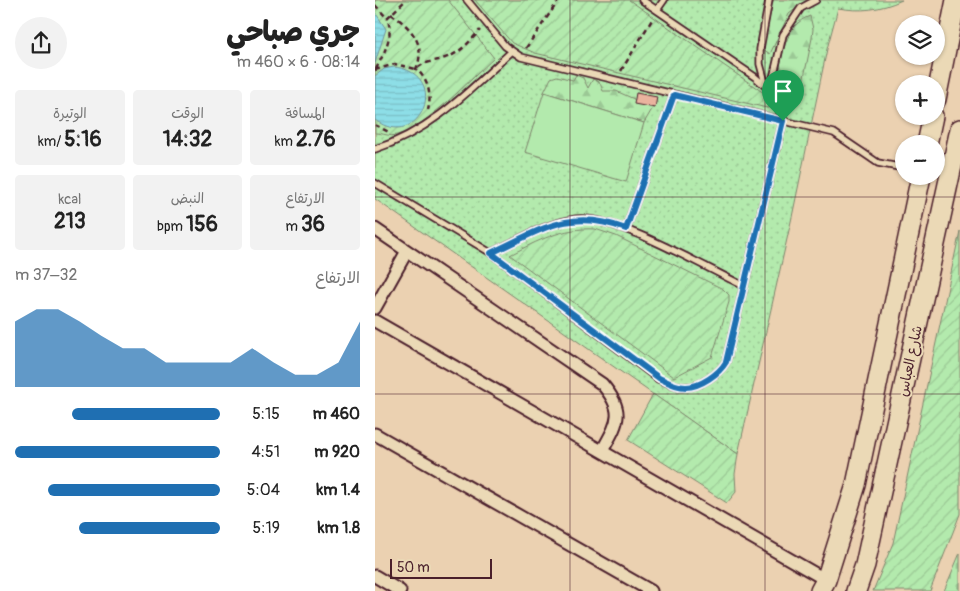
<!DOCTYPE html>
<html lang="ar">
<head>
<meta charset="utf-8">
<style>
	:root { --surface:#fff; --page:#f2f2f2; --text:#222; --muted:#767676; --accent:#1f6fb2 }
	body { margin:0; font-family:Pangolin,"Playpen Sans Arabic",sans-serif; background:var(--page); color:var(--text); direction:rtl; height:100vh; display:flex; flex-direction:column; font-size:19px; white-space:nowrap }
	* { box-sizing:border-box; margin:0 }
	p { font-size:16px; color:var(--muted) }
	.icon { flex:none; width:28px; height:28px; fill:none; stroke:currentColor; stroke-width:2; stroke-linecap:round; stroke-linejoin:round }
	.map { position:relative; flex:1; overflow:hidden; direction:ltr }
	.drawer { display:flex; flex-direction:column; background:var(--surface); width:375px }
	.drawer>* { flex:none }
	.fabs { position:absolute; left:520px; top:15px; display:grid; gap:10px }
	.fabs a { display:grid; place-items:center; width:50px; height:50px; border-radius:50%; background:var(--surface); box-shadow:0 1px 4px #0004; font-size:25px }
	.scale { position:absolute; left:15px; bottom:12px; width:102px; box-sizing:border-box; padding-left:5px; border:2px solid #4a1f2b; border-top:0; font-size:14px; line-height:18px; white-space:nowrap; color:#4a1f2b; -webkit-text-stroke:4px #ebd9b6; paint-order:stroke }
	.pin { position:absolute; display:grid; place-items:center; width:42px; height:42px; color:#fff; margin:-51px -21px; border-radius:50% 50% 50% 0; rotate:-45deg; box-shadow:0 0 5px #0007 }
	.pin .icon { rotate:45deg }
	.round { display:grid; place-items:center; flex:none; width:52px; height:52px; border-radius:26px; background:var(--page) }
	.overview { display:flex; align-items:center; justify-content:space-between; height:85px; padding:0 15px }
	h1 { font-size:28px; font-weight:800; line-height:38px }
	.metrics { display:grid; grid-template-columns:repeat(3,1fr); gap:8px; height:85px; padding:5px 15px }
	.metrics div { display:grid; align-content:center; border-radius:5px; background:var(--page); text-align:center }
	.metrics b { font-size:21px; font-weight:800 }
	.metrics small { font-size:14px; font-weight:400 }
	.metrics p { font-size:14px }
	.chart { height:140px; padding:10px 15px }
	.chart p { display:flex; justify-content:space-between }
	.chart svg { width:100%; height:90px; margin-top:5px; fill:var(--accent); opacity:.7 }
	ul { padding:0 15px; list-style:none; font-size:16px }
	li { display:grid; grid-template-columns:80px 60px 1fr; align-items:center; height:38px }
	li i { height:12px; border-radius:6px; background:var(--accent) }
	main { display:flex; flex:1; min-height:0 }
	.map>svg:first-child { display:block }
</style>
</head>
<body>
<main>
<div class="map">
<svg width="585" height="591" viewBox="0 0 585 591">
	<defs>
		<pattern id="grass-dots" width="8" height="8" patternUnits="userSpaceOnUse" patternTransform="scale(1.25)"><rect width="8" height="8" fill="#b3eaad"/><path d="M2 2h.1M6 6h.1" fill="none" stroke="#9bc895" stroke-width="1.8" stroke-linecap="round"/></pattern>
		<pattern id="forest-firs" width="22" height="20" patternUnits="userSpaceOnUse" patternTransform="scale(1.25)"><rect width="22" height="20" fill="#b3eaad"/><path d="M5 1l3.5 6h-7zM16 11l3.5 6h-7z" fill="#9bc895"/></pattern>
		<pattern id="cemetery-stones" width="16" height="16" patternUnits="userSpaceOnUse" patternTransform="scale(1.25)"><rect width="16" height="16" fill="#b3eaad"/><path d="M2 7V4a2 2 0 0 1 4 0v3zM10 15v-3a2 2 0 0 1 4 0v3z" fill="#9bc895"/></pattern>
		<pattern id="garden-furrows" width="10" height="10" patternUnits="userSpaceOnUse" patternTransform="scale(1.25)"><rect width="10" height="10" fill="#b3eaad"/><path d="M-1 1l2-2M0 10L10 0M9 11l2-2" fill="none" stroke="#9bc895"/></pattern>
		<pattern id="water-rules" width="6" height="5" patternUnits="userSpaceOnUse" patternTransform="scale(1.25)"><rect width="6" height="5" fill="#8ddee7"/><path d="M0 2.5h6" fill="none" stroke="#7bbec6"/></pattern>
	</defs>
	<rect width="100%" height="100%" fill="#ebd1b1"/>
	<filter id="ink" filterUnits="userSpaceOnUse"><feTurbulence type="fractalNoise" baseFrequency=".02" numOctaves="2"/><feDisplacementMap in="SourceGraphic" scale="10" xChannelSelector="R" yChannelSelector="G"/><feConvolveMatrix kernelMatrix="1 2 1 2 8 2 1 2 1" color-interpolation-filters="sRGB"/></filter>
	<g filter="url(#ink)">
		<path fill="url(#grass-dots)" stroke="#7e846c" d="M0 0H527C505 10 486 12 463 8L452 49 417 217 363 454 0 199Z"/>
		<path fill="url(#forest-firs)" stroke="#7e846c" d="M398 0H432L414 14 395 54 388 49Z
			M435 16 438 29 437 38 425 97 420 105 411 102 409 90 403 81C406 58 410 24 435 16Z
			M201 75 208 78 213 88 218 79 225 83 228 91H241L259 99 261 104H267L275 107 280 104 269 123 169 92 176 78 182 76 198 80Z"/>
		<path fill="url(#cemetery-stones)" stroke="#7e846c" d="M585 553V591H569Z"/>
		<path fill="url(#garden-furrows)" stroke="#7e846c" d="M0 0H73L119 58C96 79 51 127 22 135 14 137 8 133 0 133Z
			M100 0H254L389 93 396 101 397 107 392 108 160 53 137 43Z
			M220 229 241 236 348 289 354 295V302L337 357 299 377 135 255C162 241 188 227 220 229Z
			M585 231V514L555 591H498L518 543Z
			M278 394 363 454 360 474 361 492 352 503 253 440Z"/>
		<path fill="#b3eaad" stroke="#7e846c" d="M169 92 269 123 251 182 150 152Z"/>
		<path fill="url(#water-rules)" stroke="#72929c" d="M0 12 11 29 0 63Z
			M19 67C77 73 46 153 0 120V76L9 69Z"/>
		<path fill="#e9b39e" stroke="#4a1f2b" d="M261 93 282 97 280 108 259 104Z"/>
		<g fill="none" stroke-linecap="round" stroke-linejoin="round">
			<g stroke="#4a1f2b" stroke-width="9">
				<path id="service" d="M92 0 130 46 146 57 459 133 503 163 529 168
					M267 0 380 77 397 92
					M282 10 289 0
					M391 86 385 64V49L394 0
					M0 149C55 132 95 90 136 52
					M0 183 116 253 283 379C292 382 301 387 311 387 325 387 344 374 351 362L408 121 396 87 408 35 426 8 441 0
					M251 229 299 95
					M116 253C143 240 171 223 201 219 239 214 331 268 369 286"/>
			</g>
			<g stroke="#4a1f2b" stroke-width="15">
				<path id="minor" d="M0 229 227 384C251 412 243 422 227 451
					M0 308 32 251
					M0 321 451 580
					M0 434 276 591
					M0 576 25 591"/>
			</g>
			<g stroke="#4a1f2b" stroke-width="22">
				<path id="primary" d="M561 99 581 0
					M552 144 558 116
					M445 591 451 580 481 485 546 176
					M481 591 490 565 585 129"/>
			</g>
			<path stroke="#4a1f2b" stroke-width="2.5" stroke-dasharray="5 4" stroke-linecap="butt" d="M0 5 12 18
				M16 14C36 27 52 45 41 69 53 79 57 95 53 110
				M151 48 184 0
				M1 69C8 55 20 34 12 18L31 0
				M0 70 20 64 41 69C50 61 59 62 70 58 86 53 95 41 105 30
				M246 71 278 18
				M0 125 14 132"/>
			<use href="#service" stroke="#ebd9b6" stroke-width="5.5"/>
			<use href="#minor" stroke="#ebd9b6" stroke-width="11"/>
			<use href="#primary" stroke="#ebd9b6" stroke-width="19"/>
		</g>
	</g>
	<g fill="none" stroke-linecap="round" stroke-linejoin="round" filter="url(#ink)">
		<g stroke="#fff" stroke-width="10">
			<path id="route" d="M299 95 408 121 351 362C344 374 325 387 311 387 301 387 292 382 284 378L116 253C166 230 195 207 251 229Z"/>
		</g>
		<use href="#route" stroke="#1f6fb2" stroke-width="6"/>
	</g>
	<path fill="none" stroke="#4a1f2b" stroke-width="1" stroke-opacity="0.55" d="M195 0V591M390 0V591M0 197H585M0 394H585"/>
	<g text-anchor="middle" dominant-baseline="central" stroke-width="4" stroke-linejoin="round" paint-order="stroke">
		<g font-size="14" fill="#4a1f2b" stroke="#ebd9b6">
			<text transform="translate(535 361) rotate(-78)">شارع العباس</text>
		</g>
	</g>
</svg>
<div class="fabs">
<a><svg class="icon" aria-label="layers" viewBox="0 0 24 24"><path d="M12 4l9 5-9 5-9-5zM3 14l9 5 9-5"/></svg></a>
<a>+</a>
<a>−</a>
</div>
<div class="scale">50 m</div>
<div class="pin" style="left:408px;top:121px;background:#1e9e55"><svg class="icon" aria-label="arrive" viewBox="0 0 24 24"><path d="M6 21V4h12l-3 4 3 4H6"/></svg></div>
</div>
<section class="drawer">
<div class="overview"><div><h1>جري صباحي</h1><p>08:14 · 6 × 460 m</p></div><a class="round"><svg class="icon" aria-label="share" viewBox="0 0 24 24"><path d="M12 15V3M7 8l5-5 5 5M5 13v7h14v-7"/></svg></a></div>
<div class="metrics">
<div><p>المسافة</p><b>2.76<small> km</small></b></div>
<div><p>الوقت</p><b>14:32</b></div>
<div><p>الوتيرة</p><b>5:16<small> /km</small></b></div>
</div>
<div class="metrics">
<div><p>الارتفاع</p><b>36<small> m</small></b></div>
<div><p>النبض</p><b>156<small> bpm</small></b></div>
<div><p>kcal</p><b>213</b></div>
</div>
<div class="chart"><p><span>الارتفاع</span>32–37 m</p>
<svg viewBox="0 0 160 44" preserveAspectRatio="none"><path d="M0 44V12L10 6L20 6L30 12L40 19L50 25L60 25L70 32L80 32L90 32L100 32L110 25L120 32L130 38L140 38L150 32L160 12V44z"/></svg>
</div>
<ul>
<li><b>460 m</b>5:15<i style="width:72%"></i></li>
<li><b>920 m</b>4:51<i style="width:100%"></i></li>
<li><b>1.4 km</b>5:04<i style="width:84%"></i></li>
<li><b>1.8 km</b>5:19<i style="width:69%"></i></li>
</ul>
</section>
</main>
</body>
</html>
